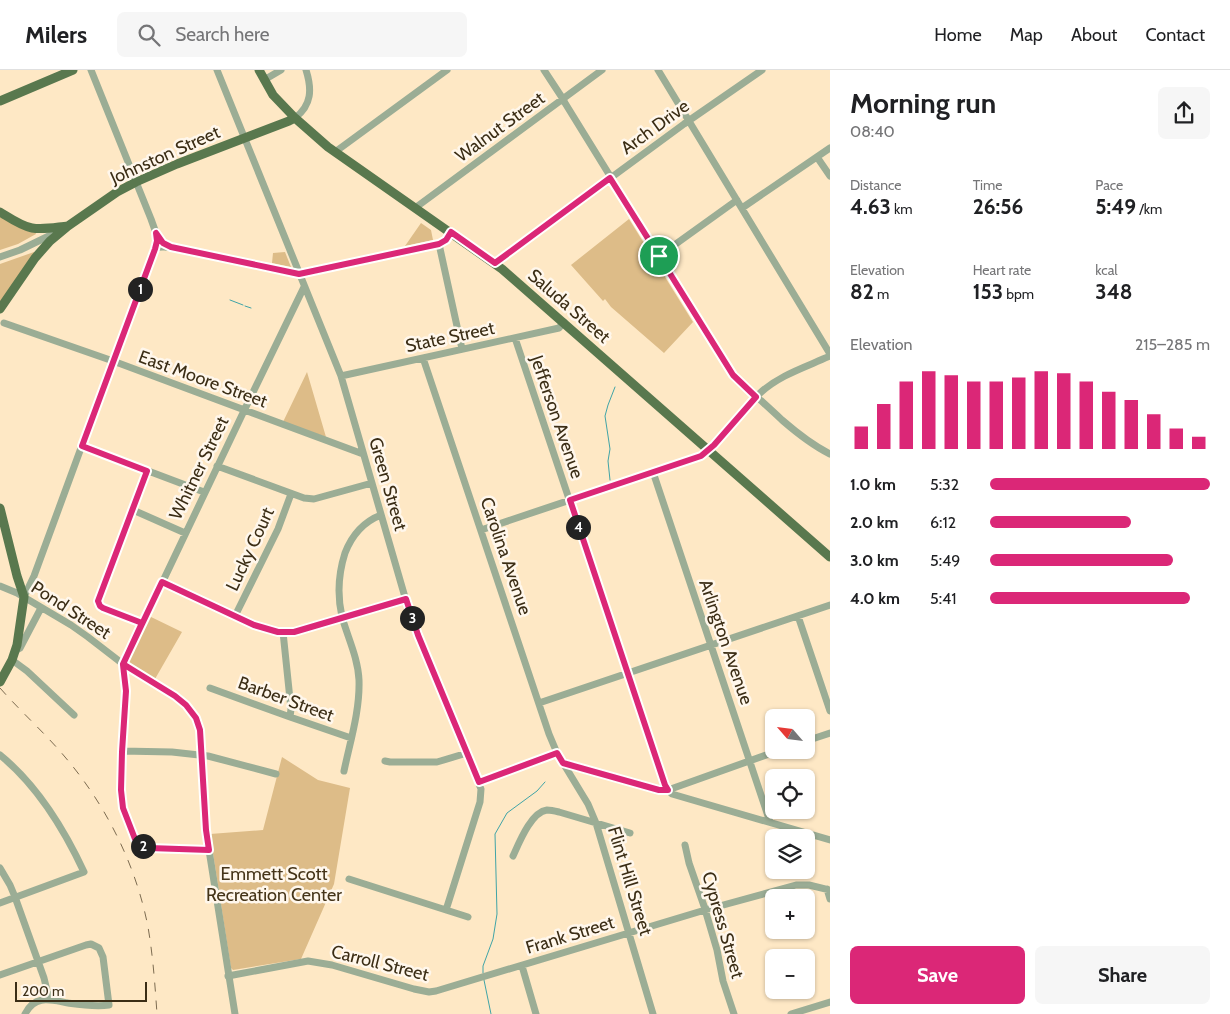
<!DOCTYPE html>
<html lang="en">
<head>
<meta charset="utf-8">
<style>
	:root { --surface:#fff; --page:#f6f6f6; --text:#202124; --muted:#757577; --line:#e0e0e0; --accent:#db2777 }
	body { margin:0; font-family:Cabin,sans-serif; background:var(--page); color:var(--text); height:100vh; display:flex; flex-direction:column; font-size:19px; white-space:nowrap }
	* { box-sizing:border-box; margin:0 }
	p { font-size:16px; color:var(--muted) }
	.icon { flex:none; width:28px; height:28px; fill:none; stroke:currentColor; stroke-width:2; stroke-linecap:round; stroke-linejoin:round }
	.map { position:relative; flex:1; overflow:hidden }
	.details { display:flex; flex-direction:column; background:var(--surface); width:400px }
	.details>* { flex:none }
	.needle { width:32px; rotate:298deg }
	.controls { position:absolute; left:765px; top:639px; display:grid; gap:10px }
	.controls a { display:grid; place-items:center; width:50px; height:50px; border-radius:8px; background:var(--surface); box-shadow:0 1px 4px #0004; font-size:25px }
	.scale { position:absolute; left:15px; bottom:12px; width:132px; box-sizing:border-box; padding-left:5px; border:2px solid #3b2d15; border-top:0; font-size:14px; line-height:18px; white-space:nowrap; color:#3b2d15; -webkit-text-stroke:4px #fff7ec; paint-order:stroke }
	.pin { position:absolute; display:grid; place-items:center; width:42px; height:42px; color:#fff; margin:-21px; border:2px solid #fff; border-radius:50%; box-shadow:0 1px 5px #0007 }
	.km { position:absolute; width:25px; height:25px; margin:-12px; border-radius:50%; background:#222; color:#fff; font-size:14px; line-height:25px; text-align:center }
	.round { display:grid; place-items:center; flex:none; width:52px; height:52px; border-radius:8px; background:var(--page) }
	.headline { display:flex; align-items:center; justify-content:space-between; height:85px; padding:0 20px }
	h1 { font-size:28px; font-weight:700; line-height:38px }
	.metrics { display:grid; grid-template-columns:repeat(3,1fr); gap:8px; height:85px; padding:5px 20px }
	.metrics div { display:grid; align-content:center }
	.metrics b { font-size:21px; font-weight:700 }
	.metrics small { font-size:14px; font-weight:400 }
	.metrics p { font-size:14px }
	.chart { height:140px; padding:10px 20px }
	.chart p { display:flex; justify-content:space-between }
	.chart svg { width:100%; height:90px; margin-top:5px; stroke:var(--accent); stroke-width:6 }
	.cta { display:flex; gap:10px; margin-top:auto; padding:10px 20px }
	.cta a { flex:1; height:58px; border-radius:8px; background:var(--accent); color:#fff; font-size:20px; font-weight:700; line-height:58px; text-align:center }
	.cta a+a { background:var(--page); color:var(--text) }
	ul { padding:0 20px; list-style:none; font-size:16px }
	li { display:grid; grid-template-columns:80px 60px 1fr; align-items:center; height:38px }
	li i { height:12px; border-radius:6px; background:var(--accent) }
	header { display:flex; align-items:center; gap:30px; box-sizing:border-box; height:70px; padding:0 25px; background:var(--surface); border-bottom:1px solid var(--line) }
	header strong { font-size:24px }
	nav { display:flex; gap:28px; margin-inline-start:auto; font-size:18px }
	.search { width:350px; height:45px; background:var(--page); display:flex; align-items:center; gap:12px; box-sizing:border-box; padding:0 18px; border-radius:8px; color:var(--muted); font-size:19px }
	main { display:flex; flex:1; min-height:0 }
	.map>svg:first-child { display:block }
</style>
</head>
<body>
<header>
<strong>Milers</strong>
<div class="search"><svg class="icon" aria-label="search" viewBox="0 0 24 24"><circle cx="10" cy="10" r="6"/><path d="M15 15l6 6"/></svg>Search here</div>
<nav><a>Home</a><a>Map</a><a>About</a><a>Contact</a></nav>
</header>
<main>
<div class="map">
<svg width="830" height="944" viewBox="0 0 830 944">
	<rect width="100%" height="100%" fill="#fee8c5"/>
	<path fill="#ddbc88" d="M0 145 35 161 36 164 18 174 0 180Z
		M629 149 693 252 664 283 611 237 605 229 603 231 571 195Z
		M421 153 431 160 433 170 405 176Z
		M34 182 36 184 0 233V194Z
		M285 182 291 197 272 193 273 183Z
		M307 302 326 367 283 352Z
		M149 546 182 562 155 609 130 594 128 591Z
		M282 687 318 710 350 718 334 814 301 889 233 900 231 898 210 764 263 760Z"/>
	<g fill="none" stroke-linecap="round" stroke-linejoin="round">
		<path stroke="#40a4a7" stroke-width="1" d="M230 230 243 235
			M245 236 251 238
			M610 410 608 391 610 379 605 346 608 335 615 317
			M483 903V896L493 869 497 844 495 764 507 743 537 721 545 712
			M484 910 491 944"/>
		<path stroke="#9bad95" stroke-width="7" d="M217 0 341 306 409 541 418 565 481 719 480 732 446 840
			M544 0 563 29 565 33 733 305C749 320 766 335 782 350 797 363 812 375 830 384
			M658 0 830 284
			M264 10 281 0
			M295 48C312 35 312 19 306 0
			M335 82 447 0
			M817 87 830 106
			M415 138 602 0
			M742 138 830 78
			M451 163 446 170 439 174 462 279
			M155 179C161 175 164 178 171 177L299 204 439 174
			M659 186 737 130
			M0 187 20 180 55 163
			M495 193 684 54 762 0
			M4 253 113 291 363 384
			M515 268 665 715 668 720 780 680
			M423 288 549 664 557 683 588 734 596 753 653 944
			M341 306 559 258 564 252
			M82 376 204 422
			M217 396 304 428 314 429 372 413
			M653 402 770 752
			M133 440 185 463
			M481 460 701 386C724 369 738 343 759 324 779 305 806 297 830 286
			M162 511 254 555 278 562H295L406 529
			M0 516 17 523 71 555 88 567 123 594 179 628 190 639 196 648 200 660 201 673 206 760 209 780 235 944
			M24 527 34 506 157 171 156 163 151 149 91 0
			M235 546 278 459 291 424
			M798 546 830 641
			M142 553 103 538 100 535 98 531 147 401
			M283 562 291 639 290 647
			M16 580 20 578 41 538
			M12 590 27 601 74 645
			M210 618 290 647 351 668
			M539 633 830 535
			M806 671 830 663
			M122 681 172 682 208 686 276 704
			M0 685C37 715 64 759 84 802L0 833
			M385 691 390 692H437L467 683
			M563 693 659 720H668L672 724 830 770
			M344 701C350 672 360 641 359 610 358 588 348 568 342 547 337 525 338 505 345 483 352 465 363 452 381 445
			M479 713 557 683
			M685 775 689 793 704 836 717 880 723 911 734 944
			M209 780 149 778 140 774 135 769 123 738 121 720 122 681 126 621 123 595 242 345 304 217
			M513 786C519 773 531 742 547 740 551 740 555 741 559 742L630 763
			M0 798 10 815 15 827 44 908 49 929
			M349 809 468 847
			M827 819 830 829
			M522 896 536 944
			M0 905 86 875 91 874 99 878 103 887 109 935C95 937 82 935 68 933 51 930 35 924 25 944
			M228 906 308 891 332 895 414 919 429 922 436 921 705 840 796 815H809L830 820
			M791 944 830 932"/>
		<path stroke="#59784e" stroke-width="9" d="M259 0 273 25 295 48 328 77 502 199 830 487
			M0 31 73 0
			M0 142C10 148 21 156 32 158 44 160 57 157 68 156
			M0 239 35 188 50 171 68 156 117 122 136 112 177 94 289 51 295 48
			M0 438 17 506 24 527 17 575 12 590 0 612"/>
		<path stroke="#7c6b50" stroke-width="1" stroke-dasharray="9 9" stroke-linecap="butt" d="M0 618C21 642 45 663 65 687 106 735 136 795 148 857 153 886 155 915 157 944"/>
	</g>
	<g fill="none" stroke-linecap="round" stroke-linejoin="round">
		<g stroke="#fff" stroke-width="10">
			<path id="route" d="M659 186 610 108 495 193 451 162 446 170 439 174 299 204 171 177 163 173 156 163 157 171 155 179 82 376 147 401 98 531 100 536 103 538 142 553 125 590 123 595 126 621 122 682 121 720 123 738 135 769 142 776 149 778 209 780 206 760 200 660 196 648 186 635 175 626 123 594 162 512 254 555 278 562H294L406 529 418 565 479 712 557 683 563 693 659 720H668L665 715 570 430 701 386 714 375 756 327 733 305 659 186"/>
		</g>
		<use href="#route" stroke="#db2777" stroke-width="6"/>
	</g>
	<g text-anchor="middle" dominant-baseline="central" stroke-width="5" stroke-linejoin="round" paint-order="stroke">
		<g font-size="18" fill="#3b2d15" stroke="#fff7ec">
			<text transform="translate(500 57) rotate(-36)">Walnut Street</text>
			<text transform="translate(655 57) rotate(-36)">Arch Drive</text>
			<text transform="translate(165 85) rotate(-24)">Johnston Street</text>
			<text transform="translate(569 236) rotate(41)">Saluda Street</text>
			<text transform="translate(450 267) rotate(-12)">State Street</text>
			<text transform="translate(203 309) rotate(20)">East Moore Street</text>
			<text transform="translate(557 347) rotate(71)">Jefferson Avenue</text>
			<text transform="translate(199 398) rotate(-64)">Whitner Street</text>
			<text transform="translate(388 414) rotate(74)">Green Street</text>
			<text transform="translate(250 479) rotate(-65)">Lucky Court</text>
			<text transform="translate(506 486) rotate(71)">Carolina Avenue</text>
			<text transform="translate(71 540) rotate(33)">Pond Street</text>
			<text transform="translate(726 572) rotate(71)">Arlington Avenue</text>
			<text transform="translate(286 629) rotate(20)">Barber Street</text>
			<text transform="translate(630 811) rotate(73)">Flint Hill Street</text>
			<text transform="translate(723 855) rotate(74)">Cypress Street</text>
			<text transform="translate(570 865) rotate(-17)">Frank Street</text>
			<text transform="translate(380 893) rotate(14)">Carroll Street</text>
		</g>
		<g font-size="18" fill="#453418" stroke="#fff7ec">
			<text x="274" y="804">Emmett Scott<tspan x="274" dy="21">Recreation Center</tspan></text>
		</g>
	</g>
</svg>
<div class="controls">
<a><svg class="needle" viewBox="-14 -14 28 28"><path d="M0-13l5 13h-10z" fill="#e53935"/><path d="M0 13l5-13h-10z" fill="#757577"/></svg></a>
<a><svg class="icon" aria-label="locate" viewBox="0 0 24 24"><circle cx="12" cy="12" r="6"/><path d="M12 2v4M12 18v4M2 12h4M18 12h4"/></svg></a>
<a><svg class="icon" aria-label="layers" viewBox="0 0 24 24"><path d="M12 4l9 5-9 5-9-5zM3 14l9 5 9-5"/></svg></a>
<a>+</a>
<a>−</a>
</div>
<div class="scale">200 m</div>
<div class="pin" style="left:659px;top:186px;background:#1e9e55"><svg class="icon" aria-label="arrive" viewBox="0 0 24 24"><path d="M6 21V4h12l-3 4 3 4H6"/></svg></div>
<b class="km" style="left:140px;top:219px">1</b>
<b class="km" style="left:143px;top:776px">2</b>
<b class="km" style="left:412px;top:548px">3</b>
<b class="km" style="left:578px;top:457px">4</b>
</div>
<section class="details">
<div class="headline"><div><h1>Morning run</h1><p>08:40</p></div><a class="round"><svg class="icon" aria-label="share" viewBox="0 0 24 24"><path d="M12 15V3M7 8l5-5 5 5M5 13v7h14v-7"/></svg></a></div>
<div class="metrics">
<div><p>Distance</p><b>4.63<small> km</small></b></div>
<div><p>Time</p><b>26:56</b></div>
<div><p>Pace</p><b>5:49<small> /km</small></b></div>
</div>
<div class="metrics">
<div><p>Elevation</p><b>82<small> m</small></b></div>
<div><p>Heart rate</p><b>153<small> bpm</small></b></div>
<div><p>kcal</p><b>348</b></div>
</div>
<div class="chart"><p><span>Elevation</span>215–285 m</p>
<svg viewBox="0 0 160 44" preserveAspectRatio="none"><path d="M5 44V33M15 44V22M25 44V11M35 44V6M45 44V8M55 44V11M65 44V11M75 44V9M85 44V6M95 44V7M105 44V11M115 44V16M125 44V20M135 44V27M145 44V34M155 44V38"/></svg>
</div>
<ul>
<li><b>1.0 km</b>5:32<i style="width:100%"></i></li>
<li><b>2.0 km</b>6:12<i style="width:64%"></i></li>
<li><b>3.0 km</b>5:49<i style="width:83%"></i></li>
<li><b>4.0 km</b>5:41<i style="width:91%"></i></li>
</ul>
<div class="cta"><a>Save</a><a>Share</a></div>
</section>
</main>
</body>
</html>
